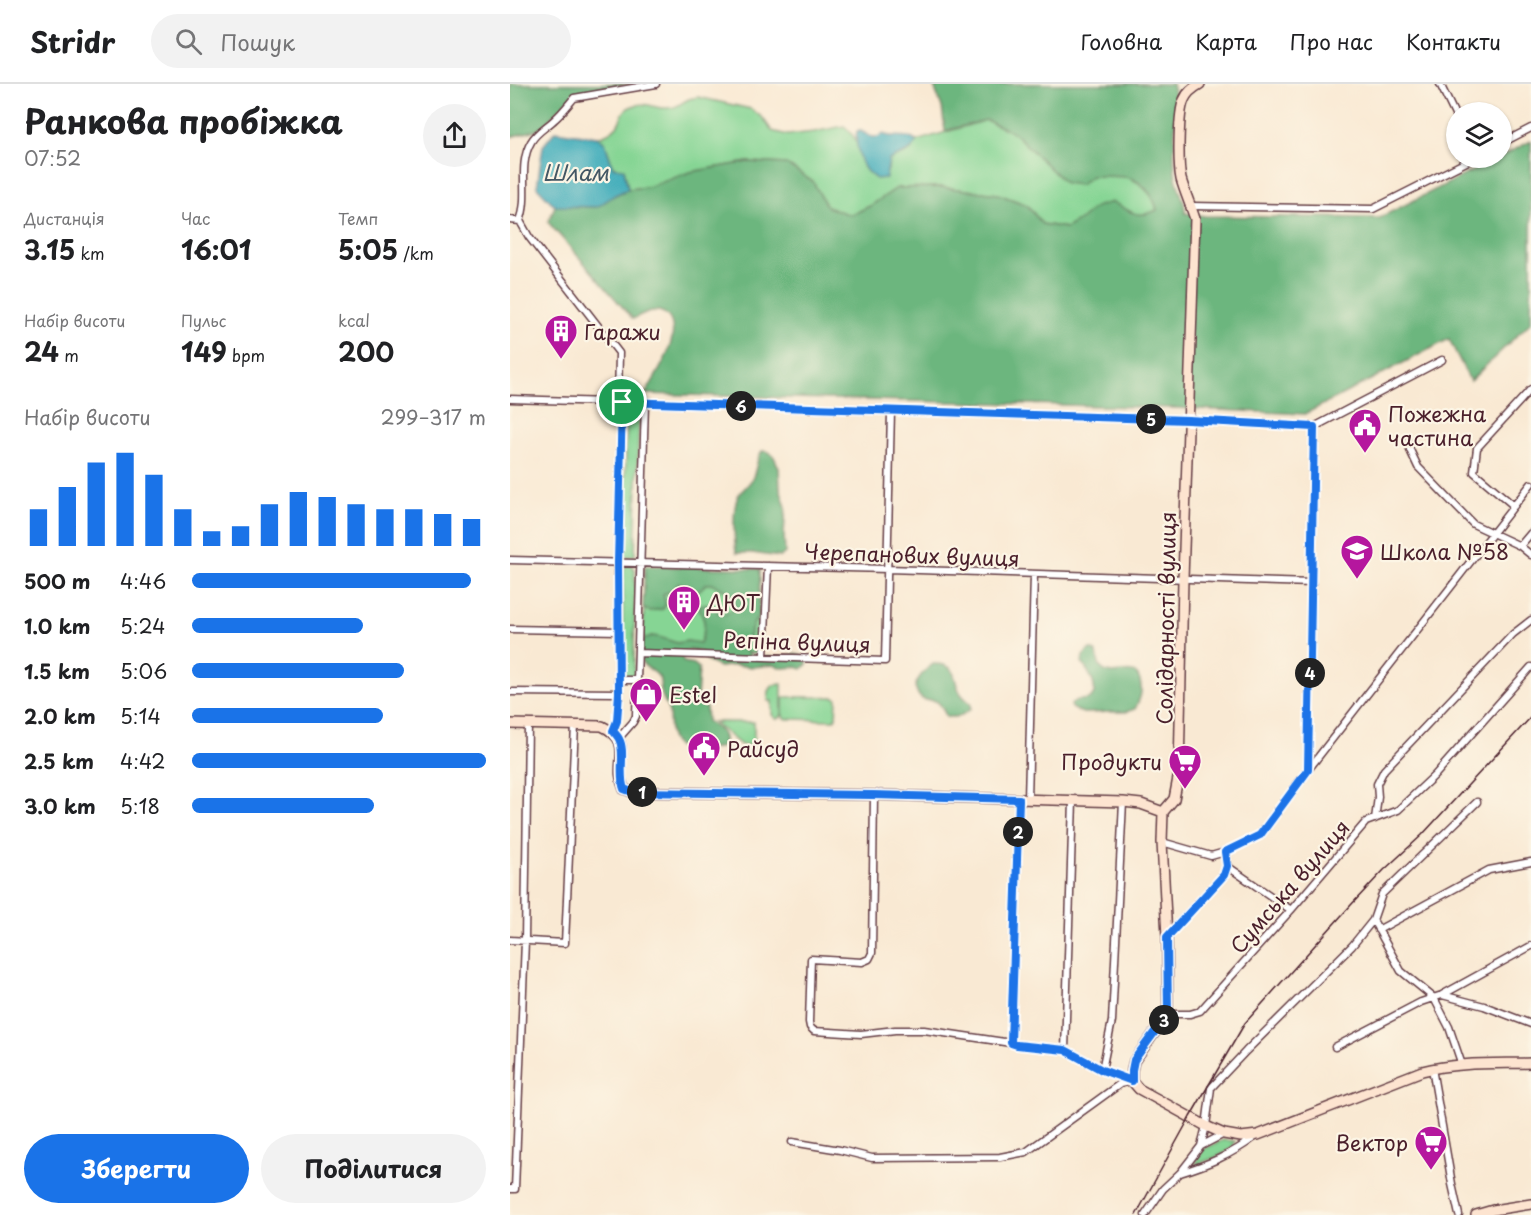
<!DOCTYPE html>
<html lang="uk">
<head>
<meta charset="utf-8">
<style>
	:root { --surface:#fff; --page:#f2f2f2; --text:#202124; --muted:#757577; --line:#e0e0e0; --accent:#1a73e8 }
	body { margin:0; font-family:"Playpen Sans",sans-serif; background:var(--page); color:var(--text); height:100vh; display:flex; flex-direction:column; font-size:22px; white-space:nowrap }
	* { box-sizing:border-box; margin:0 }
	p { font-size:20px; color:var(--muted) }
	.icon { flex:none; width:33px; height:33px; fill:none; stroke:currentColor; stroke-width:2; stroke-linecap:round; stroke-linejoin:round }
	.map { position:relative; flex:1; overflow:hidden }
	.drawer { display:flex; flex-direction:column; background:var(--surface); width:510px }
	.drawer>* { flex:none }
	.tools { position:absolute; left:936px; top:18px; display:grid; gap:12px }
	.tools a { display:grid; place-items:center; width:66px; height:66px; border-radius:50%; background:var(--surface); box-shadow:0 2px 4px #0004; font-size:30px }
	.pin { position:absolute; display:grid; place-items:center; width:51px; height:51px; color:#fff; margin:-26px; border:3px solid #fff; border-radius:50%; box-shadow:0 2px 6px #0007 }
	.km { position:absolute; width:30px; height:30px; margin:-15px; border-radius:50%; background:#222; color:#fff; font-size:16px; line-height:30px; text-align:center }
	.round { display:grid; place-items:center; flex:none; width:63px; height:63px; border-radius:32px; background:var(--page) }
	.headline { display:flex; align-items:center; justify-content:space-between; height:102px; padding:0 24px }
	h1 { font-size:33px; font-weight:700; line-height:45px }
	.metrics { display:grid; grid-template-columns:repeat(3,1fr); gap:9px; height:102px; padding:6px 24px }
	.metrics div { display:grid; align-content:center }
	.metrics b { font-size:26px; font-weight:700 }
	.metrics small { font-size:16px; font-weight:400 }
	.metrics p { font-size:16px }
	.chart { height:168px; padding:12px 24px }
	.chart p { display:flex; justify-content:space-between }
	.chart svg { width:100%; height:108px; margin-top:6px; stroke:var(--accent); stroke-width:6 }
	.primary-button { display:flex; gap:12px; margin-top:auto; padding:12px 24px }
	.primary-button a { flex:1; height:69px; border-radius:36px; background:var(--accent); color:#fff; font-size:24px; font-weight:700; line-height:69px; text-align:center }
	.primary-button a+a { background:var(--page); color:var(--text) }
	ul { padding:0 24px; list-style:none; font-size:20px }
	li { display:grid; grid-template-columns:96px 72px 1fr; align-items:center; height:45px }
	li i { height:15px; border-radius:8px; background:var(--accent) }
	header { display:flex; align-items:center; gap:36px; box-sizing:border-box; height:84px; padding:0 30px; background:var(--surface); border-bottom:2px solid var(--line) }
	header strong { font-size:28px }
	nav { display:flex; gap:33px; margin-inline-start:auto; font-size:21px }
	.search { width:420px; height:54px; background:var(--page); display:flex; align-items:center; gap:15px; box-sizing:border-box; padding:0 21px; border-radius:33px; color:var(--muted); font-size:22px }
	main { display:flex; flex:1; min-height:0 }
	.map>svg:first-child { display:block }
</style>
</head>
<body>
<header>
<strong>Stridr</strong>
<div class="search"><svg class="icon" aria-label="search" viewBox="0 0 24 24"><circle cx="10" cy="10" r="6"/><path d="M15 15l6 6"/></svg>Пошук</div>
<nav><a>Головна</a><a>Карта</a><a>Про нас</a><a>Контакти</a></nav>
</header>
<main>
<section class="drawer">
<div class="headline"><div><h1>Ранкова пробіжка</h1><p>07:52</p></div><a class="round"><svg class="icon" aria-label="share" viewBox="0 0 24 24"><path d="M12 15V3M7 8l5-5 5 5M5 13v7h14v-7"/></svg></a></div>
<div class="metrics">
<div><p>Дистанція</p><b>3.15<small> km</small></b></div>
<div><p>Час</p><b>16:01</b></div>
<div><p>Темп</p><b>5:05<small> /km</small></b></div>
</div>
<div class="metrics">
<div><p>Набір висоти</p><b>24<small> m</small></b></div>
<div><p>Пульс</p><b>149<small> bpm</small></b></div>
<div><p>kcal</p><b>200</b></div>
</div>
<div class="chart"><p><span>Набір висоти</span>299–317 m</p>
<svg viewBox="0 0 160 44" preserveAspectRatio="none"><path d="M5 44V29M15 44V20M25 44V10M35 44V6M45 44V15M55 44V29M65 44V38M75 44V36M85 44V27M95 44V22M105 44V24M115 44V27M125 44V29M135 44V29M145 44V31M155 44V33"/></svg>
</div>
<ul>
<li><b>500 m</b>4:46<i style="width:95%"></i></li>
<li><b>1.0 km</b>5:24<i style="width:58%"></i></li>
<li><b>1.5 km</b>5:06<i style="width:72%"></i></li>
<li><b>2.0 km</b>5:14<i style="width:65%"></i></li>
<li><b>2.5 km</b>4:42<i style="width:100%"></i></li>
<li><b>3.0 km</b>5:18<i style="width:62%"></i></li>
</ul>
<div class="primary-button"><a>Зберегти</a><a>Поділитися</a></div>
</section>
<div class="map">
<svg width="1021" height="1131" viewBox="0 0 1021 1131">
	<rect width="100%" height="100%" fill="#fcf5e5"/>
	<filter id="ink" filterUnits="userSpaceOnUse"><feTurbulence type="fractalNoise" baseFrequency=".0167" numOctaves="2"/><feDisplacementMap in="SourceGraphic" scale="12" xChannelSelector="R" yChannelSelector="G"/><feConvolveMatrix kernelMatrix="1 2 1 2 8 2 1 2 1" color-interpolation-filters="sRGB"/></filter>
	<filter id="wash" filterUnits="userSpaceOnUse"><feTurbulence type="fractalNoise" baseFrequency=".008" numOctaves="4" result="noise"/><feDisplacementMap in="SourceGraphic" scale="24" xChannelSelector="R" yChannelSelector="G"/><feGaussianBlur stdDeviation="1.35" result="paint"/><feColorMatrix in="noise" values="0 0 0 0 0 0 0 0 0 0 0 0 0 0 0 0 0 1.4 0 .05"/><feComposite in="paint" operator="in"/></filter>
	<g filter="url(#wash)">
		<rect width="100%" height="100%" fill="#f9e9d3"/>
		<path fill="#86d594" stroke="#687a60" stroke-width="1.5" d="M188 13 241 25 253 34 262 47 278 51 304 48 334 42C348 52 349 70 355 85L378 86 379 76C389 70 404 70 406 57L476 36 504 49 521 65 581 92H616L629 99 644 114 647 126C633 132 629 134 616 125L570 136 557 144 532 140 517 121 488 110 431 103 387 104 360 122 341 131 317 123 303 98 276 80 238 78 180 88 138 103 118 105 114 85 103 83 95 59 87 53C95 51 102 48 107 42 112 35 112 26 120 23 135 16 144 25 157 24 168 24 170 19 179 15 182 14 185 14 188 13Z
			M123 330 127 331 129 335 125 471 119 473 113 471 117 334 119 331Z
			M117 481H121L125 485 124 591 118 593 112 591 113 485Z
			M135 482 250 485 248 569 133 566Z
			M272 600V631L270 634 266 635 262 631V617H258L259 607 263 601Z
			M276 613H324L327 615 326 633 324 636 277 635 273 633V615Z
			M203 638H244V661H231Z
			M713 1056 725 1057 724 1061C716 1071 700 1076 687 1080L685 1079 693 1065Z"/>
		<path fill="#6cb67e" stroke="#5b6a54" stroke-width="1.5" d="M0 0H121L64 10 30 45 0 53Z
			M423 0H662C663 6 666 12 666 18 667 43 661 68 666 93 668 105 676 117 675 129L695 132 869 134 988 74H992V72L1021 57V238L960 297 939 255 795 330 665 324 135 310C146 292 178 245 154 229 144 223 132 230 123 235L38 138 45 122 87 123 105 111 118 105 138 103 180 88 238 78 276 80 303 98 317 123 341 131 360 122 387 104 431 103 488 110 517 121 532 140 556 144 570 136 585 123 602 118C622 127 625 136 647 126 644 113 634 99 620 94 611 91 591 93 581 92L570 101 555 99 504 49 476 36 435 47 432 23Z
			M252 367 259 368 264 373 269 384 270 404 276 423 274 450 275 469 270 473 242 469H226C224 454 222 426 228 412 232 405 240 401 243 393 247 384 246 375 252 367Z
			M135 482 250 485 249 531 243 541 237 557 236 567 240 572 268 574 285 570 292 572 297 577V580L292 585 286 583 273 584 263 581 243 583 226 581 210 583 198 578 193 570 187 566 180 565 175 568 172 574 174 578 184 580 189 584 187 614 196 624 197 637C207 644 216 648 214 660 211 663 211 664 206 664 198 665 170 666 165 660 158 653 160 638 159 628 157 622 154 617 152 611 150 605 151 598 149 593 146 588 142 587 138 584 126 577 129 567 133 556L142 552 149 553 167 559 177 557 190 559C192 553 196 544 194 538 193 532 190 529 189 522 199 517 203 522 209 529L215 530 224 525 222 513 218 508 203 500H196L184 511 180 510 172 500 169 499 162 507 153 510 156 520 153 525 140 527 133 525Z
			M580 565 585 567C588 573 588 581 592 585 604 596 625 577 630 597 633 608 630 615 625 625L616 628H601L580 629H573L563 625 561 622 562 619C569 613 575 618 580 614 591 606 578 587 572 579L573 572Z
			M423 580C450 579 441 595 451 610 454 614 459 617 461 621V625C453 631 446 635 436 632 426 605 418 623 409 612 408 611 405 603 405 602 408 593 415 586 423 580Z"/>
		<path fill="#3baab9" stroke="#426472" stroke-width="1.5" d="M45 47 87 53 95 59 103 83 114 85 118 105 105 111 87 123 45 122 27 103 33 62Z
			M347 47H351C359 52 364 56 373 50 384 55 396 49 406 57 404 69 389 70 379 76L376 94 366 95C362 92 357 88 355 85 350 77 344 55 347 47Z"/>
	</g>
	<g filter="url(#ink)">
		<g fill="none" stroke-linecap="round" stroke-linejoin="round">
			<g stroke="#643d44" stroke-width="9">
				<path id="street" d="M930 0 946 33
					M992 59 1021 44
					M681 122 863 125 964 74
					M0 136 10 137
					M10 137C20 112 7 82 21 58 26 48 37 43 45 35 52 29 58 21 64 14L146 0
					M10 137 19 153 109 269 108 318
					M0 315 678 336 804 343 932 276
					M898 357 900 366 908 383 963 440 1010 462 1021 471
					M1004 422 964 388 967 364 1021 305
					M1010 462 1021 449
					M0 476 378 485 802 499
					M0 545 109 547
					M128 569 375 577 381 327
					M254 573 258 482
					M108 596H126
					M0 608 109 609
					M103 647 107 637 109 609 108 479 112 318
					M109 654 123 638 126 632 135 319
					M798 684 804 343
					M364 711 362 869 359 875 352 878 301 875 299 938 300 943 304 947 351 950 385 946H414L501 959 507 961 555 966 592 986 622 997
					M518 715 524 490
					M865 735 868 713 867 700 874 686 1003 550 1021 536
					M652 758 701 772 715 768 750 751 798 686 1021 400
					M717 782 781 826
					M863 836 891 887 924 914 939 943 952 981
					M868 846 979 786 1021 778
					M657 852 714 791 717 782 715 768
					M0 856 55 859 65 641
					M932 911 974 922 1021 940
					M658 930H680L690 927 781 826 856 738 888 726 925 691 1021 583
					M501 959 509 715
					M825 963 911 918 932 911 1021 862
					M555 966 563 717
					M922 984 942 1100 949 1131
					M592 986 602 937 613 718
					M282 1058 330 1066 362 1074 490 1073 516 1068 610 1000 622 997
					M691 1062 714 1050
					M670 1089C699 1080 721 1071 745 1053
					M0 1105H5L15 857 18 640
					M635 1131 653 1105 670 1089 691 1062 696 1042 701 1004 736 967 842 862 863 836 872 810 967 718"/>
			</g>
			<g stroke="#643d44" stroke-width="12">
				<path id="secondary" d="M0 640 92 642C126 658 102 679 114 705L122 708 364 711 613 718 631 720 653 728 652 758 657 853 658 930 624 977 622 986V997L629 1005 696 1042 714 1050 731 1053 748 1051 912 987C947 978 985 980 1021 979
					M653 728 664 715 669 689 673 495 685 135C681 122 675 109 671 95 668 81 668 28 674 16 677 8 683 4 690 0
					M966 1131 983 1126 1021 1120"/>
			</g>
			<use href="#street" stroke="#fff" stroke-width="6"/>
			<use href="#secondary" stroke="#fde4d0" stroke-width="9"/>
			<path stroke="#4a1f2b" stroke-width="1.5" d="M626 1131 680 1033 735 939 841 821 874 786 912 751 1021 633"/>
		</g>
	</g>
	<g fill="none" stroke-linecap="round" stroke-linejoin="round" filter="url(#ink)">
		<g stroke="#fff" stroke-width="12">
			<path id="route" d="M112 318 678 336 804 343 798 686 750 751 715 768 717 782 714 791 657 853 658 930 624 976 622 986V997L592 986 555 966 507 961 501 959 509 715 363 711 122 708 114 705C108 690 116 667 109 655 109 654 104 648 103 647L107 637 109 609 108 479Z"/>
		</g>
		<use href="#route" stroke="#1a73e8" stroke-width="8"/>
	</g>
	<defs>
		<g id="building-pin" transform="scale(1.725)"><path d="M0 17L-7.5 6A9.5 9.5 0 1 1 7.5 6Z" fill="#b5179e" stroke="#fcf5e5"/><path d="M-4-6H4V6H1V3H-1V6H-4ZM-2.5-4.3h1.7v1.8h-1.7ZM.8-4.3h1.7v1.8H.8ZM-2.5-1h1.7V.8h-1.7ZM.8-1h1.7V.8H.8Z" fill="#fff"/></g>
		<g id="civic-pin" transform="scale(1.725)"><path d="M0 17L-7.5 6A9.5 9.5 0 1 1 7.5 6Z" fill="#b5179e" stroke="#fcf5e5"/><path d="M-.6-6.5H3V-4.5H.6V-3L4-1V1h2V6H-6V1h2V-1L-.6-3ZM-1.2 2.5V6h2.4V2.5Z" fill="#fff"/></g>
		<g id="school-pin" transform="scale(1.725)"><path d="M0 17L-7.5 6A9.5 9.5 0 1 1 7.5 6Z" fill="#b5179e" stroke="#fcf5e5"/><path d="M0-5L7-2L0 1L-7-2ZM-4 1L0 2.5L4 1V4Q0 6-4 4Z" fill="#fff"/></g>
		<g id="shop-pin" transform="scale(1.725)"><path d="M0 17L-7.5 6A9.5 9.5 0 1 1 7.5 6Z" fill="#b5179e" stroke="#fcf5e5"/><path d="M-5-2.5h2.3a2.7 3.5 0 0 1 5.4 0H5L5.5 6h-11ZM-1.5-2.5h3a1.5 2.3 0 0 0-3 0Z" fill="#fff"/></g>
		<g id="supermarket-pin" transform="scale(1.725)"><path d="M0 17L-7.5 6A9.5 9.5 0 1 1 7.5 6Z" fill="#b5179e" stroke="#fcf5e5"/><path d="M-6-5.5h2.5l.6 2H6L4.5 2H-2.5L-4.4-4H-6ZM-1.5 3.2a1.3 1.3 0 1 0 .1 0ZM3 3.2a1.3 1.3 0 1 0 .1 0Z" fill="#fff"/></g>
	</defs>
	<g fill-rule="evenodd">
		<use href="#building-pin" x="51" y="247"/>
		<use href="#civic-pin" x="855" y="341"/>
		<use href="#school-pin" x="847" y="467"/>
		<use href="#building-pin" x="174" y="518"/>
		<use href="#shop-pin" x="136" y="610"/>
		<use href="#civic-pin" x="194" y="664"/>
		<use href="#supermarket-pin" x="675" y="677"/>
		<use href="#supermarket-pin" x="921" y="1058"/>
	</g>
	<g text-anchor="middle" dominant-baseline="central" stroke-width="4.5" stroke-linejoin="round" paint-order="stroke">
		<g font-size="21" fill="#4a1f2b" stroke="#fcf5e5" text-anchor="start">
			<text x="74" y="247">Гаражи</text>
			<text x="878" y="329">Пожежна<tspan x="878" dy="24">частина</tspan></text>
			<text x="870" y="467">Школа №58</text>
			<text x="197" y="518">ДЮТ</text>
			<text x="159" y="610">Estel</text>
			<text x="217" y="664">Райсуд</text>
			<text x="652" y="677" text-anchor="end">Продукти</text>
			<text x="898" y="1058" text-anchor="end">Вектор</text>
		</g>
		<g font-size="21" fill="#4a1f2b" stroke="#fcf5e5">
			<text transform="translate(402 470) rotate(2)">Черепанових вулиця</text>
			<text transform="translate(655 534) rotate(-89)">Солідарності вулиця</text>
			<text transform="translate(287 557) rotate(2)">Репiна вулиця</text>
			<text transform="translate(779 802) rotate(-49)">Сумська вулиця</text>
		</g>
		<g font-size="22" font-style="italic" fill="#445764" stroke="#fcf5e5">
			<text x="66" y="87">Шлам</text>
		</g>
	</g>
</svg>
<div class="tools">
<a><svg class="icon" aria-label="layers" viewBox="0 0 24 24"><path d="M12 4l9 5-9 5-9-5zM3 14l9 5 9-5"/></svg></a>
</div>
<div class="pin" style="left:112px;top:318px;background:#1e9e55"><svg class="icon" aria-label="arrive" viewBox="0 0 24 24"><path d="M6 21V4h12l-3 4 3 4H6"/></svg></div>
<b class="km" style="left:132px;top:708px">1</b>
<b class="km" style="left:508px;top:748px">2</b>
<b class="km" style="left:654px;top:936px">3</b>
<b class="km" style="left:800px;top:589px">4</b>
<b class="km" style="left:641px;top:335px">5</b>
<b class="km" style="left:231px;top:322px">6</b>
</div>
</main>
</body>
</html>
